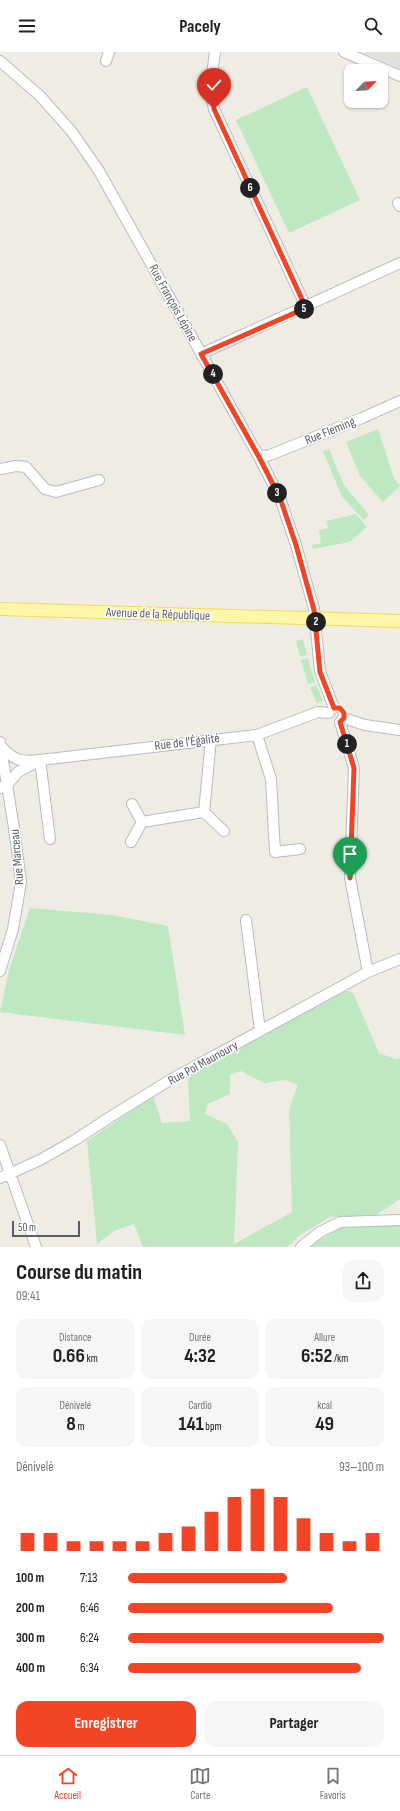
<!DOCTYPE html>
<html lang="fr">
<head>
<meta charset="utf-8">
<style>
	:root { --surface:#fff; --page:#f6f6f6; --text:#202124; --muted:#757577; --line:#e0e0e0; --accent:#f34425 }
	body { margin:0; font-family:"Sofia Sans Condensed",sans-serif; background:var(--page); color:var(--text); height:100vh; display:flex; flex-direction:column; font-size:15px; white-space:nowrap }
	* { box-sizing:border-box; margin:0 }
	p { font-size:13px; color:var(--muted) }
	.icon { flex:none; width:22px; height:22px; fill:none; stroke:currentColor; stroke-width:2; stroke-linecap:round; stroke-linejoin:round }
	.map { position:relative; height:1195px; overflow:hidden }
	.sheet { display:flex; flex-direction:column; background:var(--surface); flex:1 }
	.sheet>* { flex:none }
	.needle { width:26px; rotate:65deg }
	.buttons { position:absolute; left:344px; top:12px; display:grid; gap:8px }
	.buttons a { display:grid; place-items:center; width:44px; height:44px; border-radius:8px; background:var(--surface); box-shadow:0 1px 3px #0004; font-size:20px }
	.scale { position:absolute; left:12px; bottom:10px; width:68px; box-sizing:border-box; padding-left:4px; border:2px solid #5b5f65; border-top:0; font-size:11px; line-height:14px; white-space:nowrap; color:#5b5f65; -webkit-text-stroke:3px #fff; paint-order:stroke }
	.pin { position:absolute; display:grid; place-items:center; width:34px; height:34px; color:#fff; margin:-41px -17px; border-radius:50% 50% 50% 0; rotate:-45deg; box-shadow:0 0 4px #0007 }
	.pin .icon { rotate:45deg }
	.km { position:absolute; width:20px; height:20px; margin:-10px; border-radius:50%; background:#222; color:#fff; font-size:11px; line-height:20px; text-align:center }
	.round { display:grid; place-items:center; flex:none; width:42px; height:42px; border-radius:12px; background:var(--page) }
	.overview { display:flex; align-items:center; justify-content:space-between; height:68px; padding:0 16px }
	h1 { font-size:22px; font-weight:700; line-height:30px }
	.figures { display:grid; grid-template-columns:repeat(3,1fr); gap:6px; height:68px; padding:4px 16px }
	.figures div { display:grid; align-content:center; border-radius:10px; background:var(--page); text-align:center }
	.figures b { font-size:20px; font-weight:700 }
	.figures small { font-size:11px; font-weight:400 }
	.figures p { font-size:11px }
	.chart { height:112px; padding:8px 16px }
	.chart p { display:flex; justify-content:space-between }
	.chart svg { width:100%; height:72px; margin-top:4px; stroke:var(--accent); stroke-width:6 }
	.action { display:flex; gap:8px; margin-top:auto; padding:8px 16px }
	.action a { flex:1; height:46px; border-radius:12px; background:var(--accent); color:#fff; font-size:16px; font-weight:700; line-height:46px; text-align:center }
	.action a+a { background:var(--page); color:var(--text) }
	ul { padding:0 16px; list-style:none; font-size:13px }
	li { display:grid; grid-template-columns:64px 48px 1fr; align-items:center; height:30px }
	li i { height:10px; border-radius:5px; background:var(--accent) }
	header { display:flex; justify-content:space-between; align-items:center; height:52px; padding:0 16px; background:var(--surface); font-size:18px; font-weight:700 }
	.tab-bar { display:flex; justify-content:space-around; align-items:center; height:56px; border-top:1px solid var(--line); background:var(--surface); font-size:11px; color:var(--muted) }
	.tab-bar a { display:grid; justify-items:center; gap:2px }
	.tab-bar .selected { color:var(--accent) }
	.map>svg:first-child { display:block }
</style>
</head>
<body>
<header><svg class="icon" aria-label="menu" viewBox="0 0 24 24"><path d="M4 6h16M4 12h16M4 18h16"/></svg>Pacely<svg class="icon" aria-label="search" viewBox="0 0 24 24"><circle cx="10" cy="10" r="6"/><path d="M15 15l6 6"/></svg></header>
<div class="map">
<svg width="400" height="1195" viewBox="0 0 400 1195">
	<rect width="100%" height="100%" fill="#efede3"/>
	<path fill="#e2e0db" d="M361 0H400V17Z"/>
	<path fill="#bee8c1" fill-rule="evenodd" d="M307 35 360 148 289 181 236 68Z
		M378 377 394 426 400 434 383 450 360 424 346 390Z
		M329 397 344 433 369 463 364 468 342 445 323 399Z
		M356 462 367 475 350 490 313 497 312 493 321 491 319 478 328 476 326 469Z
		M303 587 307 603 300 604 296 589Z
		M308 606 315 630 308 632 301 608Z
		M316 633 323 649 317 651 310 636Z
		M30 856 112 863 168 874 185 983 0 960 9 918Z
		M343 937 353 941 379 1001 395 1007 400 1006V1147L376 1163 330 1165 300 1183 287 1195H143L134 1172 114 1179 97 1192 87 1089 153 1044 162 1071 190 1069 188 1026 230 1000ZM241 1019 264 1031 286 1028 298 1033 289 1057 292 1160 234 1192 238 1090 227 1072 205 1062 208 1052 230 1042V1023Z
		M345 1173 400 1174V1195H308Z"/>
	<g fill="none" stroke-linecap="round" stroke-linejoin="round">
		<g stroke="#b8bbc0" stroke-width="12">
			<path id="minor" d="M215 0 210 38 214 57 306 255
				M344 0 400 24
				M0 9 40 44 72 80 99 119 259 405 280 446 296 493 314 557 320 619 334 656
				M106 9 109 0
				M398 151 400 154
				M201 302 400 211
				M259 405 270 403 362 366 400 349
				M0 417 16 414 26 415 45 437 56 440 99 428
				M343 666 365 673 400 678
				M340 670 354 716 350 826 368 920
				M257 683 271 727 275 800 300 797
				M0 690 14 776 21 830 13 877 0 919
				M1 694C14 709 21 710 40 708L50 787
				M0 736 8 732 18 720 40 708 257 683 318 660 329 661
				M132 752 142 770 204 760 211 687
				M204 760 224 779
				M131 790 142 770
				M246 868 260 979
				M0 1093 36 1195
				M0 1126 40 1108 75 1088 110 1065 170 1028 368 920 400 907
				M301 1195 320 1180 340 1170 400 1168"/>
		</g>
		<g stroke="#f9d652" stroke-width="14">
			<path id="major" d="M0 557 400 569"/>
		</g>
		<use href="#minor" stroke="#fff" stroke-width="10"/>
		<use href="#major" stroke="#fff7a8" stroke-width="12"/>
	</g>
	<g fill="none" stroke-linecap="round" stroke-linejoin="round">
		<g stroke="#fff" stroke-width="8">
			<path id="route" d="M214 57 306 256 201 302 259 405 280 446 296 493 314 558 320 620 334 656H340L344 661V666L340 670 354 716 350 826"/>
		</g>
		<use href="#route" stroke="#f34425" stroke-width="5"/>
	</g>
	<g text-anchor="middle" dominant-baseline="central" stroke-width="3" stroke-linejoin="round" paint-order="stroke">
		<g font-size="13" fill="#5b5f65" stroke="#fff">
			<text transform="translate(173 251) rotate(61)">Rue François Lépine</text>
			<text transform="translate(330 379) rotate(-22)">Rue Fleming</text>
			<text transform="translate(158 562) rotate(2)">Avenue de la République</text>
			<text transform="translate(187 690) rotate(-7)">Rue de l'Égalité</text>
			<text transform="translate(17 805) rotate(-95)">Rue Marceau</text>
			<text transform="translate(203 1011) rotate(-29)">Rue Pol Maunoury</text>
		</g>
	</g>
</svg>
<div class="buttons">
<a><svg class="needle" viewBox="-14 -14 28 28"><path d="M0-13l5 13h-10z" fill="#e53935"/><path d="M0 13l5-13h-10z" fill="#757577"/></svg></a>
</div>
<div class="scale">50 m</div>
<div class="pin" style="left:350px;top:826px;background:#1e9e55"><svg class="icon" aria-label="arrive" viewBox="0 0 24 24"><path d="M6 21V4h12l-3 4 3 4H6"/></svg></div>
<div class="pin" style="left:214px;top:57px;background:#d93025"><svg class="icon" aria-label="check" viewBox="0 0 24 24"><path d="M5 12l5 5 9-10"/></svg></div>
<b class="km" style="left:347px;top:692px">1</b>
<b class="km" style="left:316px;top:570px">2</b>
<b class="km" style="left:277px;top:441px">3</b>
<b class="km" style="left:213px;top:322px">4</b>
<b class="km" style="left:304px;top:257px">5</b>
<b class="km" style="left:250px;top:136px">6</b>
</div>
<section class="sheet">
<div class="overview"><div><h1>Course du matin</h1><p>09:41</p></div><a class="round"><svg class="icon" aria-label="share" viewBox="0 0 24 24"><path d="M12 15V3M7 8l5-5 5 5M5 13v7h14v-7"/></svg></a></div>
<div class="figures">
<div><p>Distance</p><b>0.66<small> km</small></b></div>
<div><p>Durée</p><b>4:32</b></div>
<div><p>Allure</p><b>6:52<small> /km</small></b></div>
</div>
<div class="figures">
<div><p>Dénivelé</p><b>8<small> m</small></b></div>
<div><p>Cardio</p><b>141<small> bpm</small></b></div>
<div><p>kcal</p><b>49</b></div>
</div>
<div class="chart"><p><span>Dénivelé</span>93–100 m</p>
<svg viewBox="0 0 160 44" preserveAspectRatio="none"><path d="M5 44V33M15 44V33M25 44V38M35 44V38M45 44V38M55 44V38M65 44V33M75 44V29M85 44V20M95 44V11M105 44V6M115 44V11M125 44V24M135 44V33M145 44V38M155 44V33"/></svg>
</div>
<ul>
<li><b>100 m</b>7:13<i style="width:62%"></i></li>
<li><b>200 m</b>6:46<i style="width:80%"></i></li>
<li><b>300 m</b>6:24<i style="width:100%"></i></li>
<li><b>400 m</b>6:34<i style="width:91%"></i></li>
</ul>
<div class="action"><a>Enregistrer</a><a>Partager</a></div>
</section>
<nav class="tab-bar">
<a class="selected"><svg class="icon" aria-label="home" viewBox="0 0 24 24"><path d="M3 11l9-7 9 7M6 9v11h12V9"/></svg>Accueil</a>
<a><svg class="icon" aria-label="map" viewBox="0 0 24 24"><path d="M3 6l6-2 6 2 6-2v14l-6 2-6-2-6 2zM9 4v14M15 6v14"/></svg>Carte</a>
<a><svg class="icon" aria-label="saved" viewBox="0 0 24 24"><path d="M7 4h10v16l-5-4-5 4z"/></svg>Favoris</a>
</nav>
</body>
</html>
